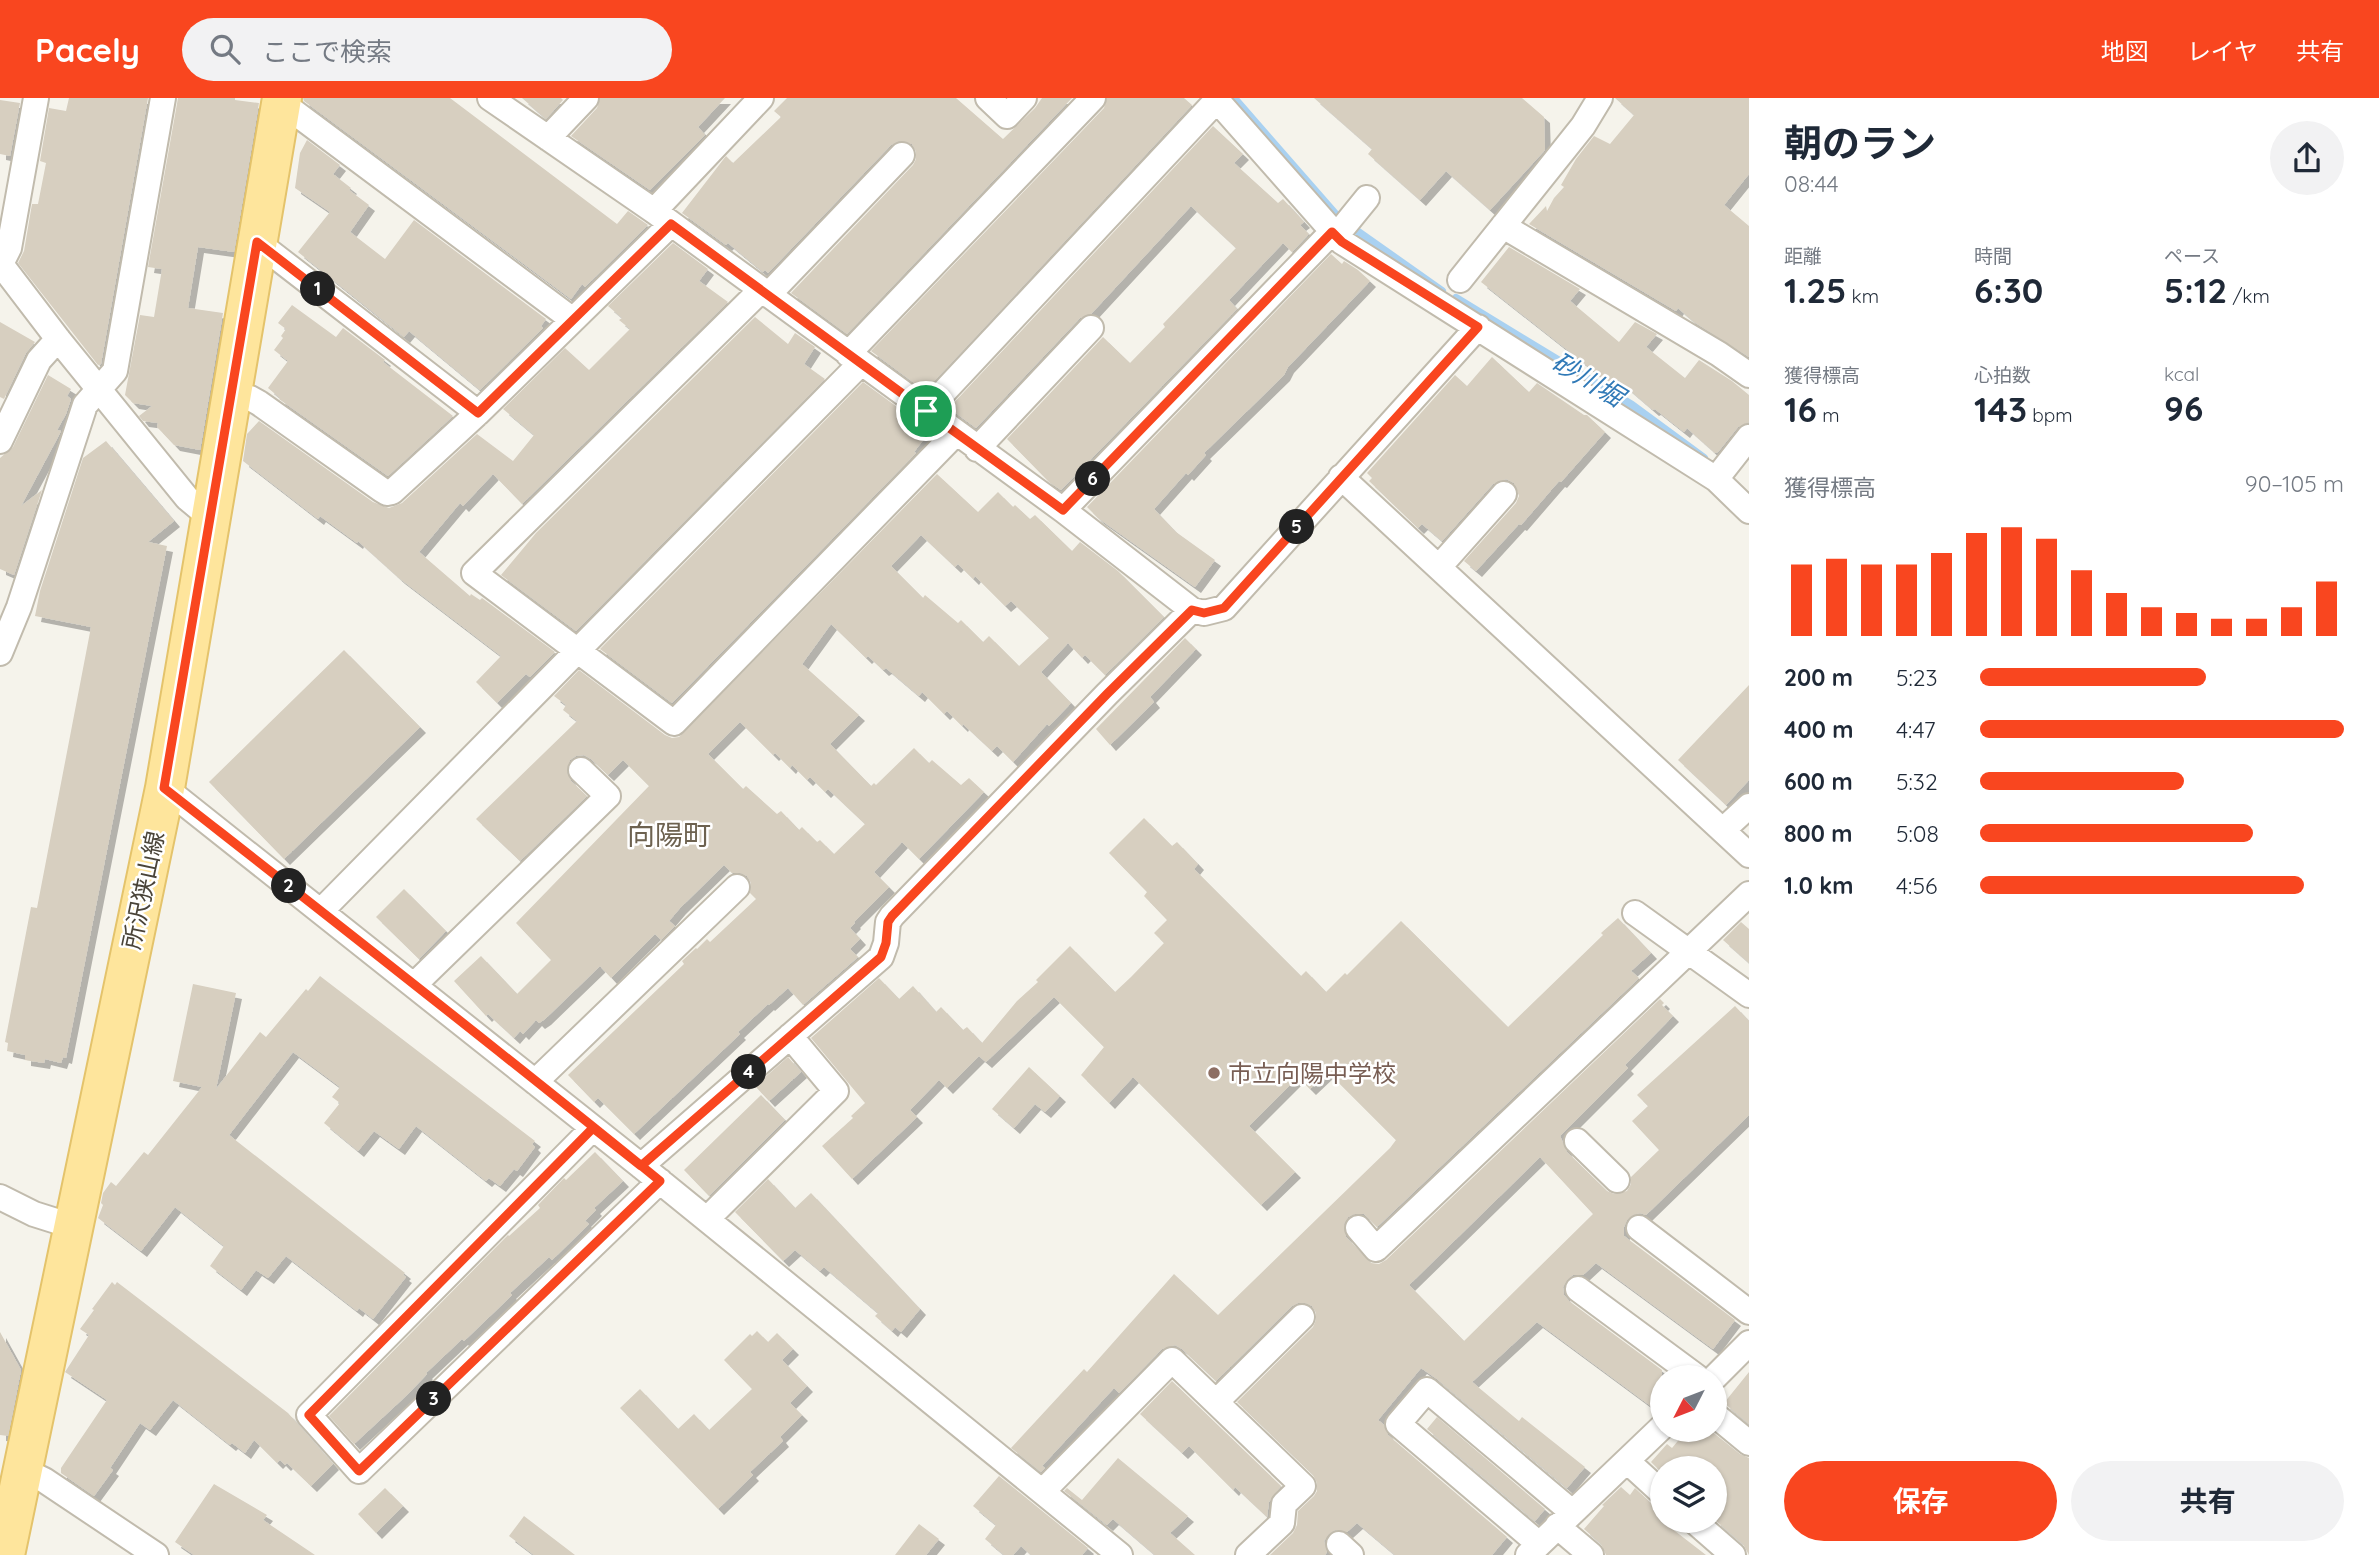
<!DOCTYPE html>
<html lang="ja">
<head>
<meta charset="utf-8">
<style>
	:root { --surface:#fff; --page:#f2f2f3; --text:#1f2937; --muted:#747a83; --accent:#f9461f }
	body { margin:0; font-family:Quicksand,"Noto Sans JP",sans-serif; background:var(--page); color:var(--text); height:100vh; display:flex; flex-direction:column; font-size:26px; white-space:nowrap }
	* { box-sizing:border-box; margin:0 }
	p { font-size:23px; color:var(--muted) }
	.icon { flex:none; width:38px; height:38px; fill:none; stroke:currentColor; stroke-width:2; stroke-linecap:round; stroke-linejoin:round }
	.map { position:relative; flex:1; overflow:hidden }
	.panel { display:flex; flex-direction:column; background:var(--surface); width:630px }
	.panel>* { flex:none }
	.needle { width:46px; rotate:228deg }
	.fabs { position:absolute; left:1650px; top:1267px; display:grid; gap:14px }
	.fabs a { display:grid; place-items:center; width:77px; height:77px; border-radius:50%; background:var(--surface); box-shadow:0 2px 5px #0004; font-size:35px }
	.pin { position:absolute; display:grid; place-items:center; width:60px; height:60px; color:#fff; margin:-30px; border:4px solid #fff; border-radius:50%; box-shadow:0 2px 7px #0007 }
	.km { position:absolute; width:35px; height:35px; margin:-18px; border-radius:50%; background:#222; color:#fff; font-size:19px; line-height:35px; text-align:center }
	.round { display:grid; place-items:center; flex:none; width:74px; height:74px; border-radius:37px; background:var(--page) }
	.summary { display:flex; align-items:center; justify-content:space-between; height:119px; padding:0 35px }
	h1 { font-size:38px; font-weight:700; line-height:52px }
	.stats { display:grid; grid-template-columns:repeat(3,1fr); gap:10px; height:119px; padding:7px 35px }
	.stats div { display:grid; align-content:center }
	.stats b { font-size:35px; font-weight:700 }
	.stats small { font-size:19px; font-weight:400 }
	.stats p { font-size:19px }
	.chart { height:196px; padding:14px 35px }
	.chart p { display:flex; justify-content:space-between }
	.chart svg { width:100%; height:126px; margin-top:7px; stroke:var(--accent); stroke-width:6 }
	.cta { display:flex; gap:14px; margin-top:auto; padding:14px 35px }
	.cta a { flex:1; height:80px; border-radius:42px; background:var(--accent); color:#fff; font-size:28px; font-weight:700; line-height:80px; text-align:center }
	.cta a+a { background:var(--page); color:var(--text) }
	ul { padding:0 35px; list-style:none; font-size:23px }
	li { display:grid; grid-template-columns:112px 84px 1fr; align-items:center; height:52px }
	li i { height:18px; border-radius:9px; background:var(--accent) }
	header { display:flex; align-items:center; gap:42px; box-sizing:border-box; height:98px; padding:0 35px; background:var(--accent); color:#fff }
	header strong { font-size:33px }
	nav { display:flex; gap:38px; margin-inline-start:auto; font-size:24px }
	.search { width:490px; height:63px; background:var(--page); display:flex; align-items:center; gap:18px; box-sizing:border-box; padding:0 24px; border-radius:38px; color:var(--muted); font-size:26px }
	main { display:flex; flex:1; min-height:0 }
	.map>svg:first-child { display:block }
</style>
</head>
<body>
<header>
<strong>Pacely</strong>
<div class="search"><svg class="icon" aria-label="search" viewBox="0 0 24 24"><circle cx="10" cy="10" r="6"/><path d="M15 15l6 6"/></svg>ここで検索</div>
<nav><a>地図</a><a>レイヤ</a><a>共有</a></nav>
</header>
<main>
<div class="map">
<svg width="1749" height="1457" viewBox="0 0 1749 1457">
	<defs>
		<filter id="shadow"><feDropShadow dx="6" dy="6" stdDeviation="0" flood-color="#0004"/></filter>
	</defs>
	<rect width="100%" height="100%" fill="#f5f3eb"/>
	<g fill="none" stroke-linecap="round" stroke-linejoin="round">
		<path stroke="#a9d1f1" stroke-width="8" d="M1234 0 1337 118
			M1357 133 1442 193
			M1456 200 1632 307 1704 360"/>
	</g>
	<path fill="#d7cfc0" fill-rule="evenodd" filter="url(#shadow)" d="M69 0H148L101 266 98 267 18 165 24 153 32 106H38L46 65 40 63 49 10 66 13Z
		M178 0H235V2L259 5 234 154 198 149 188 210 223 215 200 352 174 347 157 329 158 325 143 323 139 318 152 308 133 305 125 297 140 217 154 219 162 171 148 169Z
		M303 0H450L617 126 628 113 648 127 585 189 582 186 571 201 304 3Z
		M522 0H561L563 2 546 21Z
		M600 0H725L698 29 705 37 650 92 571 38 597 10Z
		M787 0H956L1003 41 1035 10 1042 0H1072L847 236 791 195 913 67 916 61V54L912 46 899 43 891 47 768 175 765 172 763 174 728 145 726 147 682 115 726 58 733 65 781 19 774 13Z
		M1107 0H1184L1192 7 925 293 871 253 1104 10Z
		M1314 0H1522L1544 19 1545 52 1490 112 1446 73 1420 102 1368 56 1372 51Z
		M1615 0H1749V76L1724 107 1749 128V259L1694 224 1678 210 1676 213 1529 126 1546 108 1547 113 1554 100 1564 89 1561 87 1576 61 1594 38 1610 46 1634 17Z
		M0 2 20 5 10 58 0 56Z
		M1213 28 1243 56 1234 65 1278 105 1283 101 1304 124 1300 127 1309 136 1292 154 1283 145 1229 202 1237 211 1061 392 1049 384 1007 341 1103 239 1130 265 1165 229 1163 226 1236 150 1191 108 1091 216 1080 220 976 330 949 310Z
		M307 42 340 67 333 76 351 90 349 92 369 107 350 134 385 161 414 122 546 221 541 228 543 230 480 292 409 233 404 239 298 154 330 114 295 90 300 55Z
		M673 145 708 171 699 183 728 204 522 406 493 376 463 408 460 405 419 454 470 498 471 496 480 502 482 500 555 554 530 579 526 576 497 605 476 584 501 558 399 480 358 443 357 445 320 418 318 421 243 363 247 336 259 323 373 404 389 410 402 405 477 336 513 363 534 337 503 311 565 250 589 272 630 231 619 222 622 220 608 208Z
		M1509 149 1580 191 1570 203 1619 244 1635 224 1657 236 1646 249 1685 280 1699 262 1732 283 1749 297V324L1738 329 1718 354 1715 355 1687 330 1684 334 1655 311 1653 312 1618 282 1608 284 1481 184Z
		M1331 156 1342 166 1344 163 1358 172 1370 183 1288 269 1284 277 1204 355 1206 357 1188 377 1186 375 1154 411 1176 434 1215 462 1195 489 1098 420 1087 409Z
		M292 207 336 239 343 230 385 262 383 264 453 318 388 378 279 301 280 300 268 290 288 263 274 252 283 240 281 238 286 231 278 225Z
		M755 219 788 246 795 235 815 249 804 266 825 281 576 533 501 477 536 435Z
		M0 224 35 244 26 255 4 301 0 299Z
		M1492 259 1529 294 1537 285 1584 317H1587L1605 334 1561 384 1559 383 1521 427 1519 426 1476 473 1464 463 1516 405 1519 398 1514 385 1506 381 1493 386 1442 443 1422 426 1418 430 1369 383 1372 380 1367 375 1455 277 1467 288Z
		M48 277 71 291 67 298 71 301 66 316 57 332 61 333 59 337 21 408 42 392 14 477 0 471V360L13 349Z
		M863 284 930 333 914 354 916 355 672 605 600 551Z
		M106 343 174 423 148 444 167 448 66 960 63 959 61 965 45 961 44 965 25 962V957L7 953 8 945 5 944 31 809 37 810 91 529 35 518 40 493 83 360Z
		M937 376 978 414 998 394 1013 409 1015 407 1030 421 1035 417 1072 453 1080 444 1118 473 1164 519 1105 577 1085 557 1082 560 1068 545 1041 574 1071 605 1049 628 1047 626 1013 664 997 648 992 653 963 626 962 628 947 613 944 616 922 594 919 598 886 570 883 572 868 558 866 560 831 526 802 566 859 617 830 646 871 688 874 685 876 687 914 650 929 665 932 662 961 687 969 680 984 694 919 761 902 744 874 774 889 789 854 824 855 825 850 830 860 841 850 851 858 859 803 907 788 890 769 907 768 906 738 934 740 936 634 1036 598 1000 594 1004 568 977 684 866 682 863 696 850 697 851 707 841 710 844 756 801 750 795 751 785 747 778 740 775H732L724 767 680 810 669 823 675 828 661 842 655 836 611 880 600 868 545 921 539 925 536 922 523 936 520 933 514 940 488 916 486 918 454 883 481 858 517 896 551 862 516 825 649 688 623 662 608 677 591 661 584 657 576 658 570 662 567 675 571 683 587 698 520 763 476 721 577 623 563 612 566 607 554 598 579 572 665 637 672 640 679 639ZM921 437 955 469 958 466 973 481 975 478 1005 508 1011 503 1049 540 1019 568 989 538 983 544 961 522 958 525 925 497 923 500 891 468ZM740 624 773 657 775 655 790 670 792 667 807 682 810 679 825 694 828 691 865 726 834 756 820 742 817 744 802 729 799 732 781 713 777 716 746 688 743 691 708 656Z
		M1185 540 1196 551 1150 599 1154 604 1110 647 1096 631Z
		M344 552 420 629 284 761 209 684Z
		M1749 587V682L1726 707 1678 662Z
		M1144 720 1172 748 1177 744 1198 766 1194 771 1301 878 1306 873 1326 894 1345 875 1347 877 1401 823 1508 929 1603 837 1601 835 1618 820 1651 855 1631 873 1639 880 1377 1129 1364 1116H1355L1348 1119 1344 1126 1346 1139 1371 1165 1379 1166 1386 1162 1660 901 1664 905 1662 907 1673 918 1625 967 1628 970 1560 1038 1567 1054 1607 1093 1614 1096 1627 1093 1631 1086V1079L1659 1052 1632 1023 1648 1008 1637 997 1735 908 1749 923V1017L1646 1117 1640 1115 1633 1117 1627 1122 1624 1129V1138L1735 1222 1713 1251 1596 1165 1583 1177H1573L1567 1182 1563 1189 1564 1197 1569 1203 1662 1272V1294L1652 1309 1537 1224 1472 1284 1519 1323 1522 1319 1585 1369 1567 1390 1437 1281 1421 1270 1378 1322 1384 1327 1388 1337 1507 1439 1492 1457H1395L1357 1425 1347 1434 1335 1432 1329 1436 1324 1443 1327 1454 1325 1457H1270L1293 1435 1297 1427 1298 1413 1314 1398 1317 1393V1385L1313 1377 1237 1304 1313 1229 1316 1222V1215L1312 1208 1305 1205H1298L1292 1208 1216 1283 1182 1251 1175 1247 1162 1251 1119 1295 1114 1290 1042 1368 1045 1370 1041 1374 1011 1350 1084 1271 1087 1274 1174 1176 1218 1217 1390 1050 1396 1042 1328 974 1310 991 1298 979 1249 1028 1295 1074 1261 1107 1133 979 1109 1005 1081 977 1104 949 1054 899 986 964 979 958 947 990 939 982 910 1012 917 1019 852 1081 822 1048 853 1020 851 1018 865 1005 811 940 879 880 899 901 913 888 936 914 941 909 963 932 967 929 982 945 1017 903 1038 884 1036 882 1070 848 1115 894 1131 879 1164 845 1154 835 1167 822 1144 798 1147 794 1109 755ZM1540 1059 1593 1116 1464 1243 1409 1187Z
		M404 791 446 833 419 861 376 819Z
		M1741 824 1749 831V865L1723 842Z
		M320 878 535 1043 532 1046 535 1049 517 1073 514 1071 500 1088 489 1080 486 1083 416 1028 399 1051 374 1033 358 1053 324 1025 340 1005 332 999 340 989 293 954 229 1037 405 1175 403 1177 406 1179 373 1221 359 1210 357 1213 286 1158 268 1180 256 1172 241 1192 210 1168 224 1148 175 1109 141 1153 98 1120 103 1107 101 1105 103 1095 111 1084 116 1088 144 1054 148 1057 202 989 173 983 193 886 236 895 216 991 260 934 266 939 306 891 308 893Z
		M788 959 801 974 769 1003 755 988Z
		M1029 969 1060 998 1045 1014 1035 1006 1014 1030 992 1011Z
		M761 997 785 1022 709 1098 684 1072Z
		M595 1054 623 1083 594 1110 596 1112 585 1123 589 1126 552 1162 549 1159 510 1195 512 1197 464 1243 462 1241 426 1275 427 1276 408 1296 354 1346 329 1318 508 1137 509 1138 540 1110 538 1107 564 1080 566 1082Z
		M768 1081 795 1110 811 1095 920 1211 901 1234 895 1229 892 1233 875 1218 878 1215 824 1169 820 1173 795 1152 783 1163 735 1114Z
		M112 1184 115 1187 117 1184 288 1315 333 1366 311 1388 287 1365 285 1367 280 1362 277 1365 254 1342 245 1355 232 1345 230 1347 173 1302 150 1332 140 1325 110 1370 113 1372 94 1398 61 1375V1370L107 1302 65 1274 89 1237 80 1231 94 1212 92 1211Z
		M757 1233 768 1244 777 1235 793 1251 782 1262 807 1288 790 1305 802 1317 780 1339 783 1343 750 1374 753 1377 718 1411 620 1310 640 1291 678 1331 694 1316 709 1332 752 1291 724 1262 750 1236 752 1238Z
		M0 1234 21 1272 8 1338 0 1337Z
		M1749 1274V1326L1724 1305Z
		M1172 1283 1281 1388 1269 1404 1267 1419 1235 1389 1233 1392 1189 1348 1182 1355 1140 1316Z
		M1437 1319 1545 1411 1535 1423 1427 1331Z
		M1687 1332H1710L1740 1356 1749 1360V1457L1743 1446 1715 1422V1370H1662V1375L1651 1364 1667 1346 1672 1350Z
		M1118 1360 1188 1418 1170 1435 1195 1457H1155L1113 1421 1107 1427 1064 1393 1067 1390 1082 1402Z
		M999 1378 1088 1450 1082 1457H1031L1021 1448 1013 1457H1004L985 1441 996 1427 973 1408Z
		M214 1386 267 1417 263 1422 315 1457H194L175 1444Z
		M1621 1389 1630 1397 1635 1390 1652 1406 1662 1409V1423L1706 1457H1606L1601 1446 1584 1431 1604 1408 1602 1407Z
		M385 1390 403 1408 376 1435 358 1416Z
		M524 1418 575 1457H534L509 1438Z
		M919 1426 939 1441 926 1457H895Z"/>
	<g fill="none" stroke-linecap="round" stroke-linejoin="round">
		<g stroke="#c1bbad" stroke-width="28">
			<path id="minor" d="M490 0 654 113 1063 412 1192 512
				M988 0 1007 18 1024 0
				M1215 0 1342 144 1716 381 1749 413
				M282 5 573 222
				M548 40 586 0
				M654 113 761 0
				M1503 128 1719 256 1749 277
				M257 144 478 315
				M0 165 58 241 187 400 199 410 212 416
				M1 166 9 150 36 0
				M1460 182 1583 28 1600 0
				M761 192 474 475 674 625 956 335
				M768 197 902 57
				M848 256 1093 0
				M233 297 250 300 259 305 382 392 387 395 392 394 478 315 671 126
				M926 313 1217 2
				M0 343 39 262 58 241
				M977 351 1091 230
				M1341 379 1749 757
				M1716 381 1749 339
				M1063 412 1332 134 1341 132 1367 100
				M1439 469 1504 396
				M0 555 19 509 85 307 115 273 163 0
				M165 690 641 1068 1120 1457
				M1723 732 1749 708
				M321 813 861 265
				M1635 815 1749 897
				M414 887 608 698 581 672
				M535 984 737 789
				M593 1030 309 1317 359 1373 660 1083
				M1577 1043 1617 1082
				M641 1068 881 859 886 845 888 824 892 818 1107 596 1192 512 1204 515 1224 510 1478 229
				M0 1099 34 1116 72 1128
				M707 1121 836 993 790 938
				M1358 1130 1376 1151 1749 796
				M1639 1130 1749 1214
				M1578 1191 1697 1279
				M1715 1279 1749 1245
				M1216 1304 1302 1219
				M1715 1317 1749 1345
				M1627 1363 1662 1395
				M23 1372 44 1382 156 1457
				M1043 1393 1172 1262 1303 1388 1284 1406 1282 1425 1248 1457
				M1694 1423 1733 1457
				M1557 1428 1591 1457
				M1339 1446 1351 1457
				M1539 1446 1398 1326 1427 1292 1572 1414
				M1528 1457 1662 1329"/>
		</g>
		<g stroke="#e4c36b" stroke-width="42">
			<path id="primary" d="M5 1457 165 690 282 0"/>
		</g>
		<use href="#minor" stroke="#fff" stroke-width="24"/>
		<use href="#primary" stroke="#fee59c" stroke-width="38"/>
	</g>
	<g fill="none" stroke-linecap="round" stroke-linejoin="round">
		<g stroke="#fff" stroke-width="14">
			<path id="route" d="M926 313 671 126 478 315 257 144 164 690C330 820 497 950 660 1083L359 1373 309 1317 593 1030 641 1068 881 859 886 845 888 824 892 818 1107 596 1192 512 1204 515 1224 510 1478 229 1342 144 1332 134 1063 412 926 313"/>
		</g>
		<use href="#route" stroke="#f9461f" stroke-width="9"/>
	</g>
	<circle fill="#8d6e63" stroke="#fff" stroke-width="2.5" cx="1214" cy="975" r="7"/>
	<g text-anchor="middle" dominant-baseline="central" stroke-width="5" stroke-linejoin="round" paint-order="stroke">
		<g font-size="24" fill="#4a4439" stroke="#fff">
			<text transform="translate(143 792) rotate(-78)">所沢狭山線</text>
		</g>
		<g font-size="24" fill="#785e54" stroke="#fff" text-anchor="start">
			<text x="1228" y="975">市立向陽中学校</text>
		</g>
		<g font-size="26" font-style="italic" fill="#317ab7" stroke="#fff">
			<text transform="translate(1588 281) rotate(31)">砂川堀</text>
		</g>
		<g font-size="28" fill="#6d6250" stroke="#fff">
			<text x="669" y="736">向陽町</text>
		</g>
	</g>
</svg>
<div class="fabs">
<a><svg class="needle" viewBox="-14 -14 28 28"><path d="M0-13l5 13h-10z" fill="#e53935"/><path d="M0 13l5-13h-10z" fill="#747a83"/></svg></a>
<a><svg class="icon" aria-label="layers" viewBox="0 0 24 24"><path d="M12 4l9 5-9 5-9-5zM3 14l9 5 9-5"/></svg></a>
</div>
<div class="pin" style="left:926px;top:313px;background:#1e9e55"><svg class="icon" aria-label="arrive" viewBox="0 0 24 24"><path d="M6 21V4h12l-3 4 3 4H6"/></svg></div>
<b class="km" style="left:318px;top:191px">1</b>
<b class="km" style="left:289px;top:788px">2</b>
<b class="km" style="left:434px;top:1301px">3</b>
<b class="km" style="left:749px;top:974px">4</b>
<b class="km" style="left:1297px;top:429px">5</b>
<b class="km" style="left:1093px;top:381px">6</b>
</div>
<section class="panel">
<div class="summary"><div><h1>朝のラン</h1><p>08:44</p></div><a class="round"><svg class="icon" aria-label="share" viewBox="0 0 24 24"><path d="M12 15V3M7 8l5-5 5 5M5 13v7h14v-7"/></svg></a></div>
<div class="stats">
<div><p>距離</p><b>1.25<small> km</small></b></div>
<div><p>時間</p><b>6:30</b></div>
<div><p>ペース</p><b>5:12<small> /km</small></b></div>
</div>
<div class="stats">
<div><p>獲得標高</p><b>16<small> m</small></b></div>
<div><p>心拍数</p><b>143<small> bpm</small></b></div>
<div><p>kcal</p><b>96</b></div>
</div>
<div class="chart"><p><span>獲得標高</span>90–105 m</p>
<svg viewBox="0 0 160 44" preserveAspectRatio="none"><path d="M5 44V19M15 44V17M25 44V19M35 44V19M45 44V15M55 44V8M65 44V6M75 44V10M85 44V21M95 44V29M105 44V34M115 44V36M125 44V38M135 44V38M145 44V34M155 44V25"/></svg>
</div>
<ul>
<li><b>200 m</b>5:23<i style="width:62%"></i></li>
<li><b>400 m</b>4:47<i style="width:100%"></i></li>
<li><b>600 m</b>5:32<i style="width:56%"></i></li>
<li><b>800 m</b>5:08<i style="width:75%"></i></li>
<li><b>1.0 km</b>4:56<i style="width:89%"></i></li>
</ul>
<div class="cta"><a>保存</a><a>共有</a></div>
</section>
</main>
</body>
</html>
